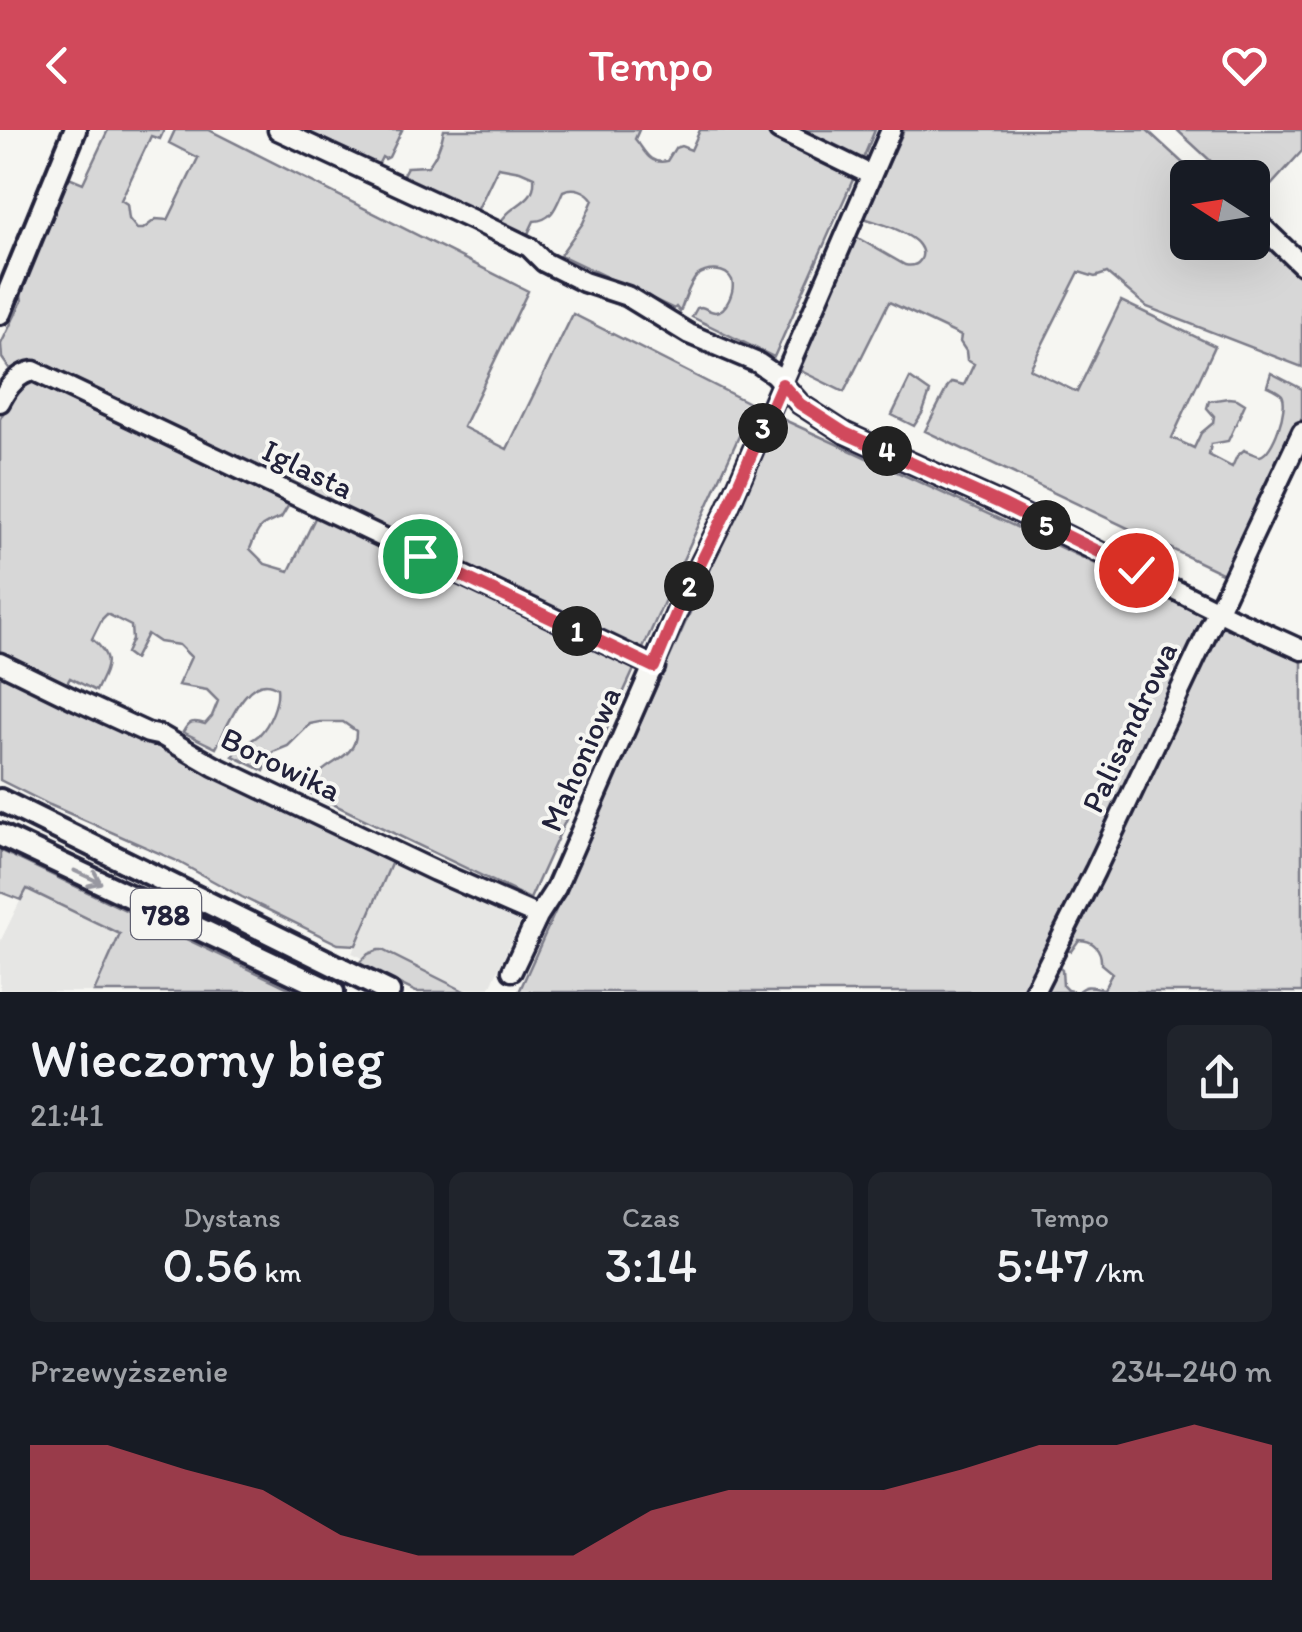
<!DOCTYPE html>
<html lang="pl">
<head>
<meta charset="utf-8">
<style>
	:root { --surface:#171b24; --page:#20242c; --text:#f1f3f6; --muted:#9ea1a6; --accent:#d1495b }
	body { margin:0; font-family:Itim,sans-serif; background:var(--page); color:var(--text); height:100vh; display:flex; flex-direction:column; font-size:38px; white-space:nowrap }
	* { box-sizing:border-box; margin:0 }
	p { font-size:32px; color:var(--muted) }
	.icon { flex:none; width:55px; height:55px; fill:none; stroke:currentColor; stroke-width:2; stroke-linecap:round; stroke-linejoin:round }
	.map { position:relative; height:862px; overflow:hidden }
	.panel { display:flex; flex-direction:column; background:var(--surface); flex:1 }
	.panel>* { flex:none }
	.needle { width:65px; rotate:282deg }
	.fabs { position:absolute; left:1170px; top:30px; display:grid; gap:20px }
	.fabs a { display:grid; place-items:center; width:100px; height:100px; border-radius:15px; background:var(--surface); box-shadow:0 10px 40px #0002; font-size:50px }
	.pin { position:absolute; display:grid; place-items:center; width:85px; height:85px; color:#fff; margin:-42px; border:5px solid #fff; border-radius:50%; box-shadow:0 2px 10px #0007 }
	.km { position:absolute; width:50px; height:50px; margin:-25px; border-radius:50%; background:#222; color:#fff; font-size:28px; line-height:50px; text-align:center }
	.round { display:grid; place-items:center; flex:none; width:105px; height:105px; border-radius:15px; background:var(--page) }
	.head { display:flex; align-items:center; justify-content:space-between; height:170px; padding:0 30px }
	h1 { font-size:55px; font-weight:600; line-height:75px }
	.figures { display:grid; grid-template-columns:repeat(3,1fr); gap:15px; height:170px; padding:10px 30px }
	.figures div { display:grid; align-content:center; border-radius:15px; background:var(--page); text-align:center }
	.figures b { font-size:50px; font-weight:600 }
	.figures small { font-size:28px; font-weight:400 }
	.figures p { font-size:28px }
	.chart { height:280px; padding:20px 30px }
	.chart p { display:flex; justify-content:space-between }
	.chart svg { width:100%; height:180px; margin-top:10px; fill:var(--accent); opacity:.7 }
	header { display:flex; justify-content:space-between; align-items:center; height:130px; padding:0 30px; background:var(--accent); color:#fff; font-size:45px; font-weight:600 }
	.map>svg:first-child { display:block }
</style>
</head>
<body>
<header><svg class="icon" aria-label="back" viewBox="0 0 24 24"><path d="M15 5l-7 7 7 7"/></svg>Tempo<svg class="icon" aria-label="heart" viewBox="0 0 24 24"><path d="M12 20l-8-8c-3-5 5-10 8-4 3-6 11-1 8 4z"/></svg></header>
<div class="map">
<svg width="1302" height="862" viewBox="0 0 1302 862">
	<rect width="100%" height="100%" fill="#f6f6f2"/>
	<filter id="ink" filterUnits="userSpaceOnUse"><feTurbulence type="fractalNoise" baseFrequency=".01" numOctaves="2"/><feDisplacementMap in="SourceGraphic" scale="20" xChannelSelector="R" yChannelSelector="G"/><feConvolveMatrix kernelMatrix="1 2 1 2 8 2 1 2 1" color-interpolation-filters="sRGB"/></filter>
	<g filter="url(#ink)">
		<path fill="#e6e6e4" d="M394 727 522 788 488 862H466L382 820 373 821 363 828 352 823Z
			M26 759 120 804 94 862H0V812Z"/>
		<path fill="#d7d7d7" stroke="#7c7c89" stroke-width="2.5" d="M108 0H164L160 9 151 6 121 70 127 74 129 89 137 99H143L156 89 168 90 198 28 169 13 175 0H209L528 161 463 297 507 319 573 184 753 275 640 525 19 238 11 241 2 228 1 214 22 171 20 157 64 45 83 53Z
			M301 0H402L389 27 385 29 382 27 377 37Z
			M444 0H639L635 9C645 20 648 35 667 31L675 18 681 16 691 20 700 0H763L855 45 774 227 692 187 697 178 701 177C706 178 710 182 715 182 727 182 735 160 732 150 726 137 706 139 697 146 689 154 684 172 680 182L676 177 674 179 560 125 583 93 593 70C586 60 574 56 563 61 556 76 553 90 534 91L526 108 499 95C510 72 537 74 534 47L520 41 498 37 476 83 401 48 407 37 428 36C436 27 442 12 444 0Z
			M798 0H875L862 31Z
			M904 0H1147L1198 47 1188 48V112H1252L1253 99 1302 145V237L1147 177 1107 143 1095 147 1079 142 1030 239 1077 262 1121 171 1215 216 1172 308 1194 318 1201 303 1213 293 1214 286 1207 278 1209 271 1228 268 1237 269 1245 274 1228 311 1211 314 1209 325 1232 337 1237 326 1244 320C1245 321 1258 326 1260 326 1273 324 1289 276 1282 265 1281 263 1270 257 1267 256L1271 243 1302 259V287L1226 445 925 301 948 256 952 252 964 255 974 234 967 230 966 221 960 212 961 206 889 172 844 262 797 239 856 107 905 135C919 138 927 126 919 115 916 110 910 107 905 104 893 96 878 93 864 88Z
			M1177 0H1302V21L1255 73 1253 70 1252 48 1228 47Z
			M910 248 930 262 923 282 914 296 892 285Z
			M28 249 290 373 281 388C259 395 258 398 250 419L265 434 289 441 316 386 635 537 530 769 308 662C319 628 357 634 356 601L343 592H320L310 594 288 616 273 622 264 641 233 626C243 612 248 614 259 605 270 594 279 572 277 558 248 538 227 598 216 618L183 602C189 591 193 590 205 594L212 586 218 571 207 560 178 555 191 527 179 515 159 512 147 504 134 529 126 523 132 510 131 496 107 484 102 489 92 509C115 528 107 537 96 561L70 548 65 557 0 524V289L19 254Z
			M778 287 1207 485 1030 862H519Z
			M1221 492 1302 532V862H1041L1055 834 1062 840 1063 856 1067 860 1077 862C1087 853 1092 857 1104 859L1112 843 1101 834C1102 820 1094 810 1079 810L1071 821H1061Z
			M0 537 394 727 356 815 338 814 242 767 175 730 50 675 0 650Z
			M0 720 297 862H94L120 804 27 759 21 770 0 762Z
			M378 820H382L466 862H416L358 834 368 824Z"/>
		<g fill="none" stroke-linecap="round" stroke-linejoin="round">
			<g stroke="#22223b" stroke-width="25">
				<path id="minor" d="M278 0 475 91 529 117 544 132 584 152 627 166 689 204 758 233 774 244 800 274 845 303 1002 374 1234 489 1302 520
					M779 0 871 45
					M1255 90 1302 135
					M0 272C7 258 18 243 34 241L655 537
					M0 533 78 571 148 603 162 606 214 636 435 741 538 786
					M512 841 538 786 556 758 678 479 728 378 891 0
					M1034 862 1095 741 1302 302"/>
			</g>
			<g stroke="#22223b" stroke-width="28">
				<path id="major" d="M0 183 75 0
					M0 670 389 862
					M0 705 333 862"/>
			</g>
			<use href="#minor" stroke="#f6f6f2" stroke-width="18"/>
			<use href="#major" stroke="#f6f6f2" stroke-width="20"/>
		</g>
		<defs><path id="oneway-shaft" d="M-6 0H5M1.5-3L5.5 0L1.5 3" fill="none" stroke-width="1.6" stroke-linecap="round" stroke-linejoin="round" transform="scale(2.5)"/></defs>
		<use stroke="#9797a0" href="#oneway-shaft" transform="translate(88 747) rotate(25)"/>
	</g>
	<g fill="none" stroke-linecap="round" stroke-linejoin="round" filter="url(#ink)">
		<g stroke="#fff" stroke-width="20">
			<path id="route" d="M420 426 654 537 678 479 728 378 782 254 800 274 845 303 1002 374 1136 440"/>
		</g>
		<use href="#route" stroke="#d1495b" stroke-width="12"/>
	</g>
	<g text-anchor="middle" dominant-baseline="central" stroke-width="8" stroke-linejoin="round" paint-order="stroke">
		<rect fill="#f6f6f2" stroke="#626272" stroke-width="2.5" x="131" y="759" width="70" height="50" rx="8"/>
		<g font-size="30" font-weight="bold" fill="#22223b">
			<text x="166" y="784">788</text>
		</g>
		<g font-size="32" fill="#22223b" stroke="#f6f6f2">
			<text transform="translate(308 339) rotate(26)">Iglasta</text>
			<text transform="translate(1129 597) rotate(-65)">Palisandrowa</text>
			<text transform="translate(580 629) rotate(-66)">Mahoniowa</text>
			<text transform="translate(281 634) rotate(26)">Borowika</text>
		</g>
	</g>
</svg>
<div class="fabs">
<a><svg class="needle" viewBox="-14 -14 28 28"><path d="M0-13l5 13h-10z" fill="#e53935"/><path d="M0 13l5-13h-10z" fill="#9ea1a6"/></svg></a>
</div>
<div class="pin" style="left:420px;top:426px;background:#1e9e55"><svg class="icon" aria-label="arrive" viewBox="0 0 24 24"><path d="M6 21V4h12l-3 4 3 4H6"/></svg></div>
<div class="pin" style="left:1136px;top:440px;background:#d93025"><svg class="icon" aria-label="check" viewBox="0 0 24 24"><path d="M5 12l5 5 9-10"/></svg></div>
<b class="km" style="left:577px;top:501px">1</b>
<b class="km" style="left:689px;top:456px">2</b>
<b class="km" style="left:763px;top:298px">3</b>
<b class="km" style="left:887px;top:321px">4</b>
<b class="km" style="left:1046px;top:395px">5</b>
</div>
<section class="panel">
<div class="head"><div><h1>Wieczorny bieg</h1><p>21:41</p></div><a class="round"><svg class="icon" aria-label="share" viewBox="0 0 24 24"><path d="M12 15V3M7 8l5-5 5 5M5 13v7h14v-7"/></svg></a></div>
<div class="figures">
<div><p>Dystans</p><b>0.56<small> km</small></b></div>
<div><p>Czas</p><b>3:14</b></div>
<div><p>Tempo</p><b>5:47<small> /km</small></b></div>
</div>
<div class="chart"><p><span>Przewyższenie</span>234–240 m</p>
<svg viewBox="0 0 160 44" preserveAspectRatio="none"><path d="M0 44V11L10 11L20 17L30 22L40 33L50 38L60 38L70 38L80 27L90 22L100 22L110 22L120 17L130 11L140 11L150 6L160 11V44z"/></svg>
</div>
</section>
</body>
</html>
